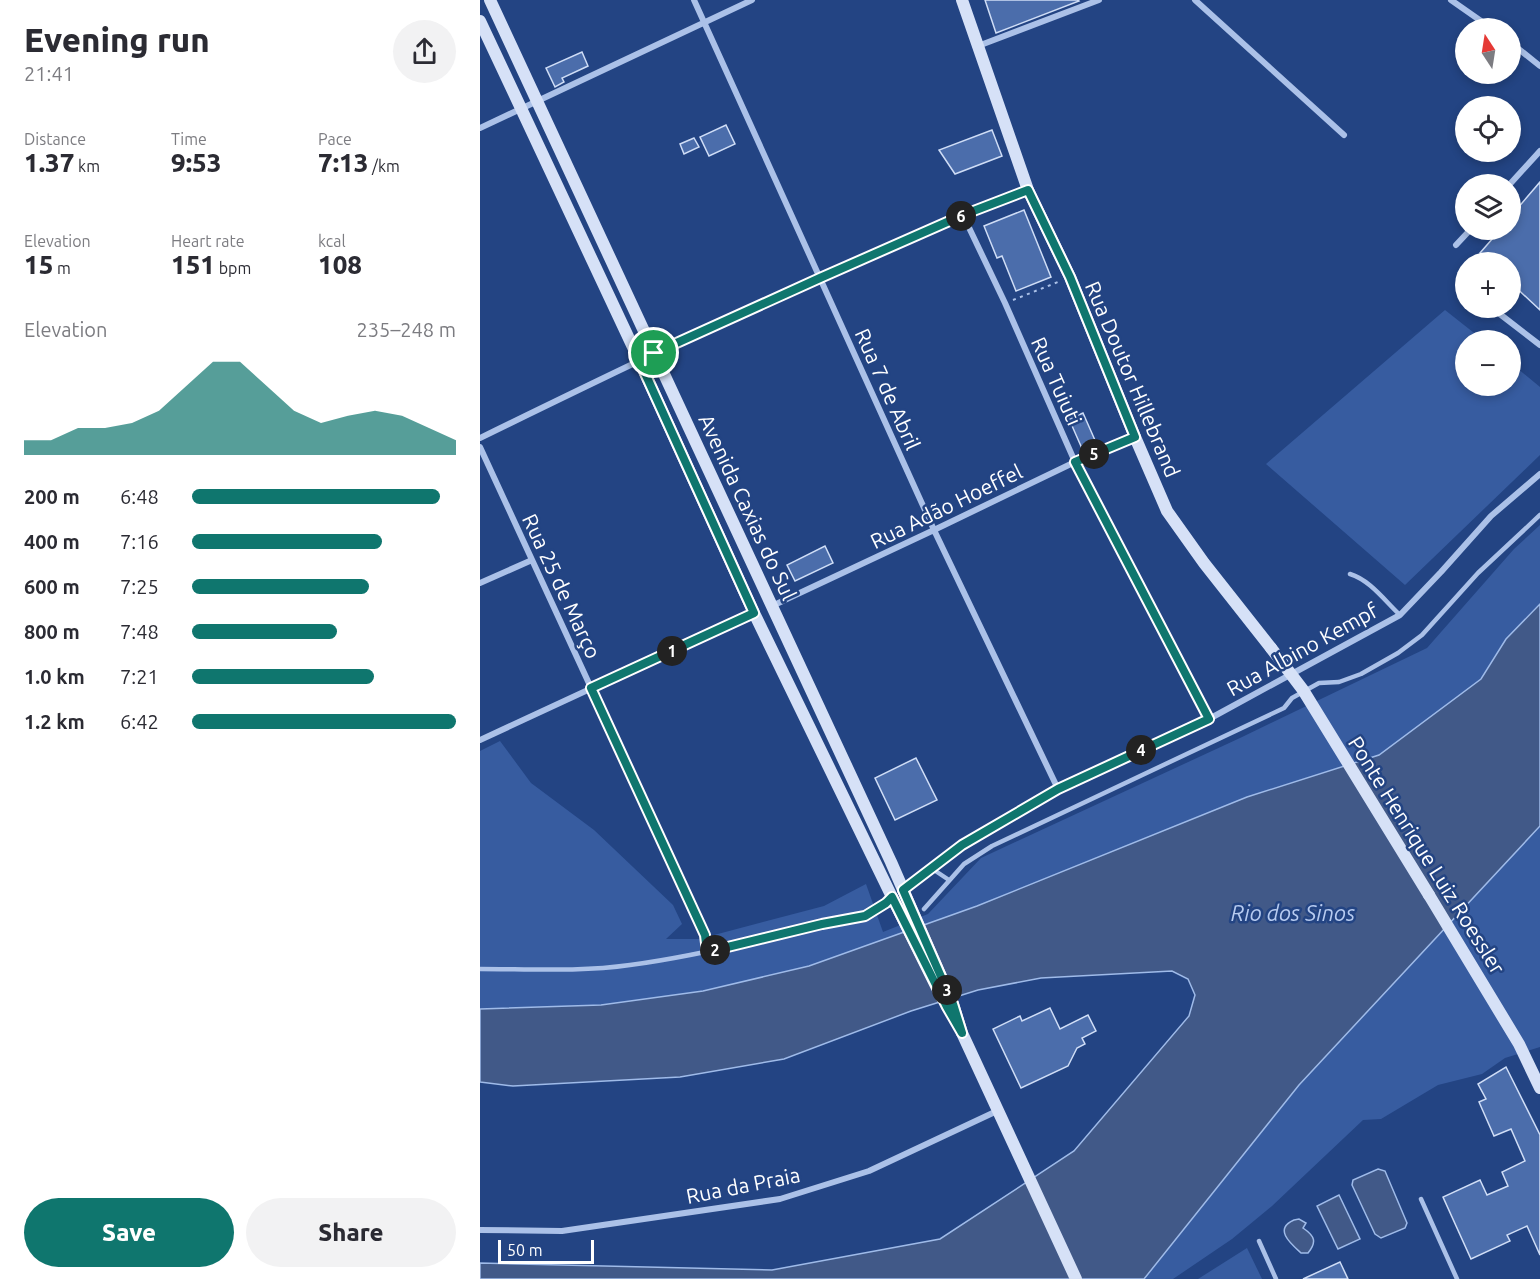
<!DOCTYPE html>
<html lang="en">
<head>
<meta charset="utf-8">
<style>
	:root { --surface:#fff; --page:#f2f2f3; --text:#2b2b33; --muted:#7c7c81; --accent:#0f766e }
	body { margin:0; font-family:Ubuntu,sans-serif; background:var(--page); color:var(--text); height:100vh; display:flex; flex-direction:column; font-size:22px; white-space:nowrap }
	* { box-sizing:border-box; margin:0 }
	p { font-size:20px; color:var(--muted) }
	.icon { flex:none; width:33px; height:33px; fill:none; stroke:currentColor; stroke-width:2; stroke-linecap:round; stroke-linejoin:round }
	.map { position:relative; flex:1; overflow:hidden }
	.panel { display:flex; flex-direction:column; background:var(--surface); width:480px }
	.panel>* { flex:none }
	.needle { width:39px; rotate:348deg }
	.tools { position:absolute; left:975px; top:18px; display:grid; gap:12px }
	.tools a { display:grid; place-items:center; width:66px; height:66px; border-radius:50%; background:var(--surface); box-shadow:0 3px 9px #0003; font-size:30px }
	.scale { position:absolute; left:18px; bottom:15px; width:96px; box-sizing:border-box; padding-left:6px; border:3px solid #fff; border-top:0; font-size:16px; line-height:21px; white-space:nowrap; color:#fff; -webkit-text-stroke:4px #234483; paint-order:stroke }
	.pin { position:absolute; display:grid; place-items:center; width:51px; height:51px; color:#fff; margin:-26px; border:3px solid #fff; border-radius:50%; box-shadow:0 2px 6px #0007 }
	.km { position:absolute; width:30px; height:30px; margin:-15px; border-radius:50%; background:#222; color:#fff; font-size:16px; line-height:30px; text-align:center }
	.round { display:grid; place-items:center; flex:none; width:63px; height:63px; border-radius:32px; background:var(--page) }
	.head { display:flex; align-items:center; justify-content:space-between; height:102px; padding:0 24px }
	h1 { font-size:33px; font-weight:800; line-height:45px }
	.figures { display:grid; grid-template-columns:repeat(3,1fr); gap:9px; height:102px; padding:6px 24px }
	.figures div { display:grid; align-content:center }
	.figures b { font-size:26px; font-weight:800 }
	.figures small { font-size:16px; font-weight:400 }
	.figures p { font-size:16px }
	.chart { height:168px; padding:12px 24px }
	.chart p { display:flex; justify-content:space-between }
	.chart svg { width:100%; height:108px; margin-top:6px; fill:var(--accent); opacity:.7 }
	.cta { display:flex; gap:12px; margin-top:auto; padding:12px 24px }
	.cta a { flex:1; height:69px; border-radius:36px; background:var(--accent); color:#fff; font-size:24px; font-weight:800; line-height:69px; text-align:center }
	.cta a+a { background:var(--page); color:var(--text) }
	ul { padding:0 24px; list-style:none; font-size:20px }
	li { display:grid; grid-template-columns:96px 72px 1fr; align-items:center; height:45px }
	li i { height:15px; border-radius:8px; background:var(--accent) }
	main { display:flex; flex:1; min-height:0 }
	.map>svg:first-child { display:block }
</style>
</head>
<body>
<main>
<section class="panel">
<div class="head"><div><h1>Evening run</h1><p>21:41</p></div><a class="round"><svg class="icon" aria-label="share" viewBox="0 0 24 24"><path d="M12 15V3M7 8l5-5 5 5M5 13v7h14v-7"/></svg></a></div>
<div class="figures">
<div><p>Distance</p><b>1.37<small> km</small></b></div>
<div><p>Time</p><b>9:53</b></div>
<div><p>Pace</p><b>7:13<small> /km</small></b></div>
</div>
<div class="figures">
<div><p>Elevation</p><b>15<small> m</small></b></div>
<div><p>Heart rate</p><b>151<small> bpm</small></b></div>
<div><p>kcal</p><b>108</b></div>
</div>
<div class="chart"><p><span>Elevation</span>235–248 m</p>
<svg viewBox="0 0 160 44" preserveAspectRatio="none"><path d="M0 44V38L10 38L20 33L30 33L40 31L50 26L60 16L70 6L80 6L90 16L100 26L110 31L120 28L130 26L140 28L150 33L160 38V44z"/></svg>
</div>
<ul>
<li><b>200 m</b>6:48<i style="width:94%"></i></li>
<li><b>400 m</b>7:16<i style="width:72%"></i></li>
<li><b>600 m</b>7:25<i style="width:67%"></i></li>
<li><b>800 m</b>7:48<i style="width:55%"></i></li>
<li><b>1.0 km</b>7:21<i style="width:69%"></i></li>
<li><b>1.2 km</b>6:42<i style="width:100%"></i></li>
</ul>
<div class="cta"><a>Save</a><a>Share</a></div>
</section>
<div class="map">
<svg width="1060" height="1279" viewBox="0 0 1060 1279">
	<rect width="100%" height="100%" fill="#234483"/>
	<path fill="#375ca0" d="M965 310 1003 340H986V386H1030L1031 363 1060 387V455L925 585 786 464Z
		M1060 525V604L1026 639 1002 679 899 755 767 797 497 906 329 966 223 991 121 1005 0 1009V751L20 741 51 783 114 830 193 905 202 924 186 939H219L344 906 386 884 403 932 448 914 501 858 760 738 947 648 1034 549Z
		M1060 826V1047L1025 1058 1002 1074 958 1085 901 1119 883 1120 792 1206 752 1239 693 1279H664L819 1085Z
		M767 1248 782 1279H718Z"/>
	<path fill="#415988" stroke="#9fbbe9" stroke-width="1.5" d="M1060 604V826L819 1085 664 1279H0V1263L292 1270 460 1239 594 1151 709 1016 715 995 708 979 692 971 561 978 498 990 431 1011 304 1059 200 1077 33 1086 0 1082V1009L121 1005 223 991 329 966 497 906 767 797 899 755 1001 679 1026 639Z
		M898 1169 905 1171 927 1223 925 1228 901 1238 895 1234 872 1185 873 1180Z
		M859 1195 880 1239 858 1249 837 1206Z
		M814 1220 819 1219 826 1223 823 1228C835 1236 837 1242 828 1253H821C811 1244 793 1229 814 1220Z"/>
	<path fill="#4b6dab" stroke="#cfddf6" stroke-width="1.5" d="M505 0H598L599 1 516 33Z
		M102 52 108 66 82 78 84 82 75 87 66 68Z
		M246 125 255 144 229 156 220 137Z
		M512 130 522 156 475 174 459 150Z
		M214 138 219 147 204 154 200 144Z
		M1060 182V310L1030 282V262H1010L1000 253 1020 230H1030V217Z
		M544 210 571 277 536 291 522 256 517 258 504 226Z
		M603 413 618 447 604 453 589 419Z
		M345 546 353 563 315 581 307 565Z
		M436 758 457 800 415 820 395 778Z
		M570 1008 580 1029 608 1015 616 1031 602 1038 605 1044 597 1048 588 1066 541 1088 513 1029 540 1016 542 1021Z
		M1026 1067 1060 1135V1255L1047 1226 1027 1235 1030 1241 991 1259 963 1197 1000 1180 1007 1195 1028 1186 1022 1172 1045 1161 1031 1129 1014 1136 999 1102 1006 1099 998 1084Z
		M860 1262 868 1279H823Z"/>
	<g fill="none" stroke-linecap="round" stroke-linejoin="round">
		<path stroke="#abc1e8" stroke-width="2" stroke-dasharray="3 4.5" stroke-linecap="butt" d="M533 300 578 282"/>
		<path stroke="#abc1e8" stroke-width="4.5" d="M870 574C890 580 905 601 920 615
			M451 868 469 880
			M444 909 484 864 512 846 804 708 812 698 839 683 859 682 881 674 918 653 942 635 998 573 1060 515
			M225 935 227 952
			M0 969C49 969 101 972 150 965 210 957 269 943 328 928 357 921 390 921 412 897
			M941 1199 977 1279
			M779 1241 796 1279"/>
		<path stroke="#abc1e8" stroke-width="6" d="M214 0 454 530 578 789
			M715 0 864 135
			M971 0 1011 28
			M1030 42 1060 66
			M498 46 619 0
			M0 128 272 0
			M1030 184 1060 151
			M483 215 525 303 595 462 729 719
			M976 245 990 230
			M1012 308 1060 345
			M0 438C180 350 361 262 548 190
			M0 447 225 935
			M0 583 52 560
			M292 606 454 530 595 462 655 437
			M0 740 274 613
			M422 891 482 845 578 789 729 719 920 615 961 572 1011 516 1060 474
			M0 1230 82 1231 300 1199 389 1171 517 1111"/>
		<path stroke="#d6e1f7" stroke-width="12" d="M10 0 411 862 473 1004 482 1033 596 1279
			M482 0 548 190 590 277 655 437 687 511 724 563 791 648
			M0 21 159 360 274 613 412 897 462 998
			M949 895 1039 1044 1060 1088"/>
		<path stroke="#d6e1f7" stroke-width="12" d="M791 648 823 690 949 895"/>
	</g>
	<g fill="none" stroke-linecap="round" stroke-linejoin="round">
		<g stroke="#fff" stroke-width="12">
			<path id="route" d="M548 190 590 277 655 437 595 462 729 719 578 789 482 845 423 890 473 1004 482 1033 467 1007 412 897 406 903 385 916 342 924 227 952 225 935 111 688 274 613 159 360 340 278 483 215Z"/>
		</g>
		<use href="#route" stroke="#0f766e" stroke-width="8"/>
	</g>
	<g text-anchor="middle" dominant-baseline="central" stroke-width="5" stroke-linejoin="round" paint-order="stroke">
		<g font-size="21" fill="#fff" stroke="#234483">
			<text transform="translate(653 379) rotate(67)">Rua Doutor Hillebrand</text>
			<text transform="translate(577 381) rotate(66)">Rua Tuiuti</text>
			<text transform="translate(408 389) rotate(66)">Rua 7 de Abril</text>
			<text transform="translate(466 506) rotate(-26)">Rua Adão Hoeffel</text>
			<text transform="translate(268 507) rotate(65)">Avenida Caxias do Sul</text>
			<text transform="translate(82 586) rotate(65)">Rua 25 de Março</text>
			<text transform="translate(822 649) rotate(-29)">Rua Albino Kempf</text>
			<text transform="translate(947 855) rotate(58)">Ponte Henrique Luiz Roessler</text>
			<text transform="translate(263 1185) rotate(-11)">Rua da Praia</text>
		</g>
		<g font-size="22" font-style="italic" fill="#b7cbf0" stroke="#234483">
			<text x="813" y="912">Rio dos Sinos</text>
		</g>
	</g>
</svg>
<div class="tools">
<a><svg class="needle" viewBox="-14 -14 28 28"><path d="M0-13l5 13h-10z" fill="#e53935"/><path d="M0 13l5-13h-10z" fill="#7c7c81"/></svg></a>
<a><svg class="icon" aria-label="locate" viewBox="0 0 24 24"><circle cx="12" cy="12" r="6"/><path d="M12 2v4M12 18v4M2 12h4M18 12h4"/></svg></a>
<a><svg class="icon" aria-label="layers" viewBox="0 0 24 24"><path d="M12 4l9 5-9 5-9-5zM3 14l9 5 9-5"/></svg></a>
<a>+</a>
<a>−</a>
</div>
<div class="scale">50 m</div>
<div class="pin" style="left:174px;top:353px;background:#1e9e55"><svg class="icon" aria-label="arrive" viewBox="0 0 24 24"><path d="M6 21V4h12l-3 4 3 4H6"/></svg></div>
<b class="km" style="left:192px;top:651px">1</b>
<b class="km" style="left:235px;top:950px">2</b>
<b class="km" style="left:467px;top:990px">3</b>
<b class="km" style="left:661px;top:750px">4</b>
<b class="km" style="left:614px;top:454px">5</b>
<b class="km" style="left:481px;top:216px">6</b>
</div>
</main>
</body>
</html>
